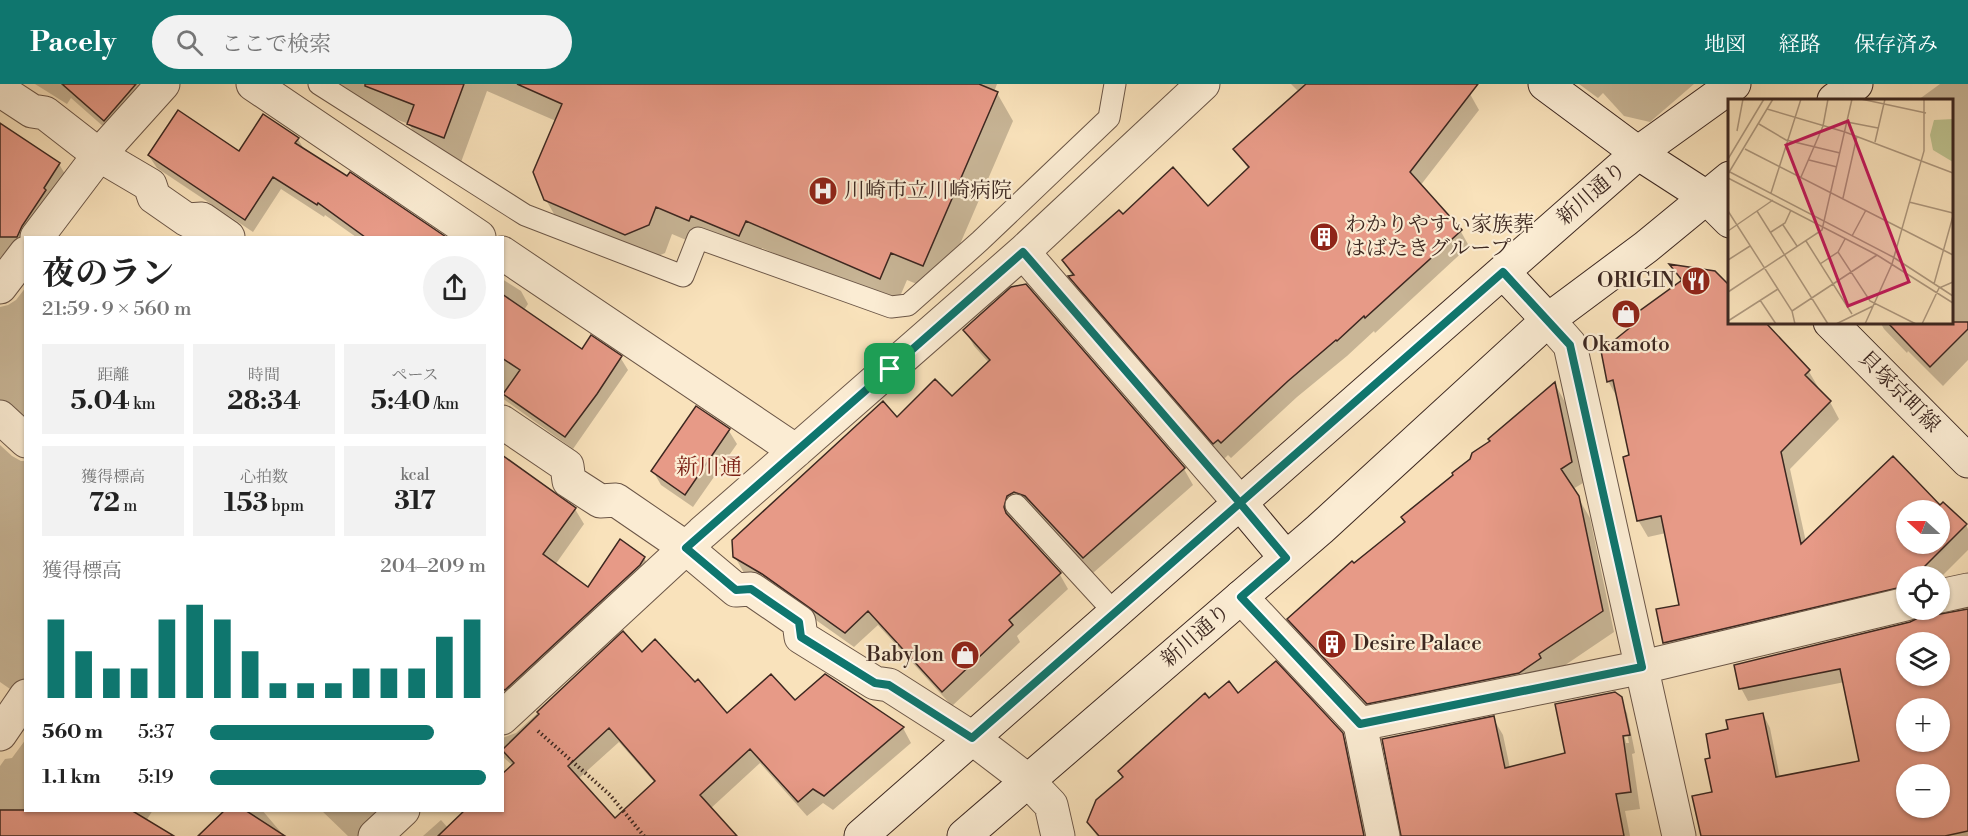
<!DOCTYPE html>
<html lang="ja">
<head>
<meta charset="utf-8">
<style>
	:root { --surface:#fff; --page:#f2f2f2; --text:#222; --muted:#767676; --accent:#0f766e }
	body { margin:0; font-family:"Libre Bodoni","Noto Serif JP",serif; background:var(--page); color:var(--text); height:100vh; display:flex; flex-direction:column; font-size:22px; white-space:nowrap }
	* { box-sizing:border-box; margin:0 }
	p { font-size:20px; color:var(--muted) }
	.icon { flex:none; width:33px; height:33px; fill:none; stroke:currentColor; stroke-width:2; stroke-linecap:round; stroke-linejoin:round }
	.map { position:relative; flex:1; overflow:hidden }
	.panel { position:absolute; left:24px; top:152px; width:480px; height:576px; display:flex; flex-direction:column; background:var(--surface); border-radius:0px; box-shadow:0 2px 4px #0004 }
	.panel>* { flex:none }
	.needle { width:39px; rotate:291deg }
	.tools { position:absolute; left:1896px; top:416px; display:grid; gap:12px }
	.tools a { display:grid; place-items:center; width:54px; height:54px; border-radius:50%; background:var(--surface); box-shadow:0 2px 4px #0004; font-size:30px }
	.pin { position:absolute; display:grid; place-items:center; width:51px; height:51px; color:#fff; margin:-26px; border-radius:12px; box-shadow:0 3px 9px #0006 }
	.round { display:grid; place-items:center; flex:none; width:63px; height:63px; border-radius:32px; background:var(--page) }
	.summary { display:flex; align-items:center; justify-content:space-between; height:102px; padding:0 18px }
	h1 { font-size:33px; font-weight:700; line-height:45px }
	.figures { display:grid; grid-template-columns:repeat(3,1fr); gap:9px; height:102px; padding:6px 18px }
	.figures div { display:grid; align-content:center; border-radius:0px; background:var(--page); text-align:center }
	.figures b { font-size:26px; font-weight:700 }
	.figures small { font-size:16px; font-weight:400 }
	.figures p { font-size:16px }
	.chart { height:168px; padding:12px 18px }
	.chart p { display:flex; justify-content:space-between }
	.chart svg { width:100%; height:108px; margin-top:6px; stroke:var(--accent); stroke-width:6 }
	ul { padding:0 18px; list-style:none; font-size:20px }
	li { display:grid; grid-template-columns:96px 72px 1fr; align-items:center; height:45px }
	li i { height:15px; border-radius:8px; background:var(--accent) }
	header { display:flex; align-items:center; gap:36px; box-sizing:border-box; height:84px; padding:0 30px; background:var(--accent); color:#fff }
	header strong { font-size:28px }
	nav { display:flex; gap:33px; margin-inline-start:auto; font-size:21px }
	.search { width:420px; height:54px; background:var(--page); display:flex; align-items:center; gap:15px; box-sizing:border-box; padding:0 21px; border-radius:33px; color:var(--muted); font-size:22px }
	.map>svg:first-child { display:block }
</style>
</head>
<body>
<header>
<strong>Pacely</strong>
<div class="search"><svg class="icon" aria-label="search" viewBox="0 0 24 24"><circle cx="10" cy="10" r="6"/><path d="M15 15l6 6"/></svg>ここで検索</div>
<nav><a>地図</a><a>経路</a><a>保存済み</a></nav>
</header>
<div class="map">
<svg width="1968" height="752" viewBox="0 0 1968 752">
	<rect width="100%" height="100%" fill="#f9e2bb"/>
	<filter id="stains"><feTurbulence type="fractalNoise" baseFrequency=".00333" numOctaves="4"/><feColorMatrix values="0 0 0 0 .2 0 0 0 0 .09 0 0 0 0 .02 0 0 0 .5 -.17"/></filter>
	<radialGradient id="worn" r=".72"><stop offset=".6" stop-color="#630" stop-opacity="0"/><stop offset="1" stop-color="#630" stop-opacity=".3"/></radialGradient>
	<path fill="#0003" fill-rule="evenodd" d="M35 0H157L113 51 71 14 67 20Z
		M334 0H997L994 8 997 9 1013 37 939 209 907 196 896 222 762 164 755 179 705 164 672 150 665 169 642 179 562 144 546 116 556 37 487 7 460 81 425 68 409 40 376 28 372 21 339 7Z
		M1291 0H1456L1470 10 1479 26 1420 102 1460 146 1469 162 1375 249 1374 247 1347 272 1297 313 1231 374 1228 371 1224 375 1079 208 1064 176 1122 132 1208 124 1249 86 1235 65 1299 8Z
		M1579 0H1694L1650 38 1624 32 1603 9 1598 14Z
		M1940 0H1968V276L1943 302 1908 267 1907 269 1884 245 1880 238H1952V16H1918Z
		M0 41 59 80 68 95 0 198Z
		M298 55 305 67 437 153H356L325 131 324 133 281 105 253 148 157 84 149 72 239 69Z
		M1672 182 1730 238 1808 286 1818 303 1817 305 1830 318 1839 335 1790 385 1806 458 1893 374 1940 423 1943 420 1966 441 1968 445V466L1940 494V492H1906V521L1674 575 1664 558 1681 522 1666 449 1648 453 1638 436 1630 372 1618 315 1608 297 1633 243 1681 198ZM1906 426H1940V459H1906Z
		M502 195 521 207 528 220 524 226 582 267 620 273 628 286 573 365 502 314Z
		M1026 202 1184 385 1193 401 1093 489 1035 427 1015 428 1012 438 1059 489 1068 505 1017 552 1020 558 952 622 878 541 854 563 772 505 744 489 735 473 897 335 952 314 989 279 974 262 965 246Z
		M26 203V337L0 332V223L8 221 16 216Z
		M1555 300 1566 320 1583 399 1573 405 1590 434 1614 548 1549 592 1380 640 1301 555 1289 535 1406 439 1454 391Z
		M697 325 729 347 737 360 693 423 661 401 653 387Z
		M0 361 12 372 21 377H26V611L23 614 0 598Z
		M502 373 575 425 584 440 555 481 589 505 644 474 653 489 502 631Z
		M1968 526V752H1701L1694 713 1713 709 1730 646 1763 630 1770 644 1780 694 1861 679 1845 598 1748 617 1741 604ZM1906 558H1940V591H1906ZM1906 624H1940V657H1906ZM1906 690H1940V723H1906Z
		M623 550 642 570 695 600 727 631 795 618 825 592 903 644 911 659 833 726 823 719 807 732 760 679 710 725 735 752H423L441 736 448 744 467 726H502L513 682 502 672V654L516 649ZM619 658 655 699 615 736 578 695Z
		M1238 611 1341 650 1352 668 1369 752H1097L1088 738 1124 694 1120 687 1209 616Z
		M1617 611 1627 629 1635 669 1632 670 1640 725 1625 727 1630 752H1403V749L1493 634 1503 651 1510 684 1567 670ZM1619 625H1622L1629 659H1626Z
		M26 655V726H153L146 737 171 752H0V682L5 675 12 674Z
		M227 726H262L284 752H200Z
		M321 726H394L368 752H348Z"/>
	<path fill="#e79a87" stroke="#3c2720" stroke-width="1.5" fill-rule="evenodd" d="M62 0H136L104 37Z
		M365 0H464L444 54 407 40 414 21 365 2Z
		M517 0H979L998 8 923 182 891 169 880 195 746 137 739 152 691 132 689 137 656 123 649 141 625 151 544 116 533 88 562 20Z
		M1306 0H1478L1410 88 1462 146 1365 234 1364 232 1337 257 1336 256 1288 297 1221 359 1218 356 1213 360 1068 192 1074 191 1062 176 1119 126 1123 130 1173 83 1208 122 1249 83 1233 65Z
		M178 26 239 67 263 30 299 54 295 59 347 92 350 88 446 153H365L318 119 317 121 273 93 245 136 148 71Z
		M0 39 60 79 44 104 46 106 22 142 17 153H0Z
		M1669 180 1715 187 1730 202V238H1765L1810 286 1805 291 1831 317 1781 368 1801 460 1893 372 1940 421 1943 418 1967 440 1915 492H1906V502L1663 559 1656 525 1679 521 1661 432 1637 437 1623 373 1629 371 1613 296 1607 298 1601 267 1632 242 1627 236 1682 196ZM1906 426H1940V459H1906Z
		M1026 200 1185 384 1083 474 1025 412 1014 408 1007 412 1004 423 1006 429 1061 489 1009 536 1013 541 942 608 868 527 845 549 762 490 733 473 732 456 883 317 897 333 935 295 952 312 990 276 963 246 1011 203Z
		M502 210 582 265 591 251 622 272 597 310 565 353 503 310 520 286 502 274Z
		M1887 238H1968V245L1930 283Z
		M1555 298 1572 378 1561 385 1579 412 1603 527 1539 570 1541 574 1519 589 1367 620 1287 535 1352 477 1354 479 1405 438 1401 433 1453 391 1452 389 1470 375 1472 369 1490 357 1488 355Z
		M696 322 730 345 685 411 651 387Z
		M502 371 576 424 543 470 588 503 620 455 645 473 640 481 505 606 502 604Z
		M1968 525V747L1945 752H1701L1692 712 1712 708 1705 675 1710 674 1706 650 1728 645 1726 636 1763 629 1776 693 1859 677 1840 585 1739 605 1734 581 1910 538 1918 534ZM1906 558H1940V591H1906ZM1906 624H1940V657H1906ZM1906 690H1940V723H1906Z
		M623 547 642 568 655 555 695 598 698 595 727 629 771 590 795 616 825 590 904 643 824 712 813 705 798 718 750 665 700 711 737 752H438L465 726H502V690L514 679 502 666 539 630 537 628ZM609 644 655 697 615 734 568 682Z
		M1276 577 1343 649 1364 752H1099L1087 738 1096 716 1123 693 1118 687 1205 609 1209 614 1229 597 1238 609Z
		M1615 608 1622 613 1630 651 1623 652 1631 708 1616 710 1624 752H1401L1382 655 1494 632 1505 684 1565 669 1555 620Z
		M0 726H131L174 752H0Z
		M225 726H245L285 752H198Z"/>
	<g fill="none" stroke-linecap="round" stroke-linejoin="round">
		<g stroke="#6b5647" stroke-width="23">
			<path id="lane" d="M319 0 525 131 683 192 698 154 891 223 908 221 980 157 1109 34 1115 0
				M1016 421 1115 529"/>
		</g>
		<g stroke="#6b5647" stroke-width="35">
			<path id="street" d="M253 0 479 153
				M0 6 32 27 45 29 99 71 150 101 154 113 187 136 202 135 228 153
				M37 153 99 71 163 0
				M1023 168 1240 419
				M502 169 796 367
				M0 203 26 169
				M1548 236 1570 261 1679 752
				M0 333 26 357
				M502 338 567 382 569 397 600 417 616 416 686 464 736 506 751 505 799 538 801 553 875 599 889 601 972 654 1027 696 1051 721 1058 752
				M1940 512 1968 506
				M1241 513 1360 640 1383 752
				M502 634 702 449 1023 168 1203 0
				M1360 640 1643 583 1906 520
				M0 650 26 612
				M375 752 403 726"/>
		</g>
		<g stroke="#3c2720" stroke-width="35">
			<path id="secondary" d="M1545 0 1638 69 1706 113 1730 137
				M1834 16 1856 0
				M1503 188 1548 236
				M1830 238 1968 377
				M1240 419 1286 474
				M861 752 1638 69 1734 0
				M964 752 1320 445 1548 236 1646 163 1730 94"/>
		</g>
		<path stroke="#3c2720" stroke-width="4" stroke-dasharray="1.5 3" stroke-linecap="butt" d="M538 647 610 711 644 752"/>
		<use href="#lane" stroke="#fbecd3" stroke-width="21"/>
		<use href="#street" stroke="#fbecd3" stroke-width="33"/>
		<use href="#secondary" stroke="#fbecd3" stroke-width="33"/>
	</g>
	<g fill="none" stroke-linecap="round" stroke-linejoin="round">
		<g stroke="#fff" stroke-width="12">
			<path id="route" d="M890 285 686 464 736 506 751 505 799 538 801 553 875 599 889 601 972 654 1240 419 1286 474 1241 513 1360 640 1642 583 1570 261 1503 188 1240 419 1023 168 890 285"/>
		</g>
		<use href="#route" stroke="#0f766e" stroke-width="8"/>
	</g>
	<defs>
		<g id="hospital-disc" transform="scale(1.5)"><circle r="9.5" fill="#8f2418" stroke="#fbecd3"/><path d="M-5-5h3v3.5h4V-5h3V5h-3V1.5h-4V5h-3Z" fill="#fff"/></g>
		<g id="building-disc" transform="scale(1.5)"><circle r="9.5" fill="#8f2418" stroke="#fbecd3"/><path d="M-4-6H4V6H1V3H-1V6H-4ZM-2.5-4.3h1.7v1.8h-1.7ZM.8-4.3h1.7v1.8H.8ZM-2.5-1h1.7V.8h-1.7ZM.8-1h1.7V.8H.8Z" fill="#fff"/></g>
		<g id="restaurant-disc" transform="scale(1.5)"><circle r="9.5" fill="#8f2418" stroke="#fbecd3"/><path d="M-5-6h1v4h1v-4h1v4h1v-4h1v5L-1.5 .5V6h-2V.5L-5-1ZM5-6V6H3V1.5H1.5Q1.5-4 5-6Z" fill="#fff"/></g>
		<g id="shop-disc" transform="scale(1.5)"><circle r="9.5" fill="#8f2418" stroke="#fbecd3"/><path d="M-5-2.5h2.3a2.7 3.5 0 0 1 5.4 0H5L5.5 6h-11ZM-1.5-2.5h3a1.5 2.3 0 0 0-3 0Z" fill="#fff"/></g>
	</defs>
	<g fill-rule="evenodd">
		<use href="#hospital-disc" x="823" y="107"/>
		<use href="#building-disc" x="1324" y="153"/>
		<use href="#restaurant-disc" x="1696" y="197"/>
		<use href="#shop-disc" x="1626" y="230"/>
		<use href="#building-disc" x="1332" y="560"/>
		<use href="#shop-disc" x="965" y="571"/>
	</g>
	<g text-anchor="middle" dominant-baseline="central" stroke-width="4.5" stroke-linejoin="round" paint-order="stroke">
		<g font-size="21" fill="#3c2720" stroke="#fbecd3" text-anchor="start">
			<text x="844" y="107">川崎市立川崎病院</text>
			<text x="1345" y="141">わかりやすい家族葬<tspan x="1345" dy="24">はばたきグループ</tspan></text>
			<text x="1675" y="197" text-anchor="end">ORIGIN</text>
			<text x="1626" y="261" text-anchor="middle">Okamoto</text>
			<text x="1353" y="560">Desire Palace</text>
			<text x="944" y="571" text-anchor="end">Babylon</text>
		</g>
		<g font-size="21" fill="#3c2720" stroke="#fbecd3">
			<text transform="translate(1592 110) rotate(-41)">新川通り</text>
			<text transform="translate(1899 308) rotate(45)">貝塚京町線</text>
			<text transform="translate(1196 552) rotate(-41)">新川通り</text>
		</g>
		<g font-size="22" fill="#7a1f14" stroke="#fbecd3">
			<text x="709" y="383">新川通</text>
		</g>
	</g>
	<g transform="translate(1728 15)">
		<rect width="225" height="225" fill="#f9e2bb"/>
		<path d="M225 20V63L205 51 202 36 206 21Z" fill="#bec390"/>
		<path fill="none" stroke="#ad977d" stroke-width="1.5" d="M133 0 198 14M39 10 117 33 225 74M119 23 150 29M31 25 58 41 112 54M9 32 15 0M147 43 157 0M17 50 225 156M0 60 36 0M81 61 109 68M0 72 165 158 225 197M0 75 45 0M73 78 95 27 100 0M0 79 149 156 225 204M43 94 73 0M115 99 129 37M181 103 225 114M0 112 64 212 67 225M29 112 100 225M55 126 69 147M0 132 45 101M43 133 57 124 63 111M124 137 138 111M78 142 124 215M110 153 142 202 188 225M0 161 22 147M92 165 110 153 117 140M206 185 225 117M0 193 94 131 124 0M32 201 48 225M64 212 149 156M0 222 50 190M108 225 145 207M137 225 164 165 196 52V0M194 225 211 189 225 183"/>
		<path fill="#c2185b" fill-opacity="0.15" stroke="#c2185b" stroke-width="3" d="M120 22 181 183 120 207 58 46Z"/>
		<rect width="225" height="225" fill="none" stroke="#3c2720" stroke-width="3"/>
	</g>
	<rect width="100%" height="100%" filter="url(#stains)"/>
	<rect width="100%" height="100%" fill="url(#worn)"/>
</svg>
<div class="tools">
<a><svg class="needle" viewBox="-14 -14 28 28"><path d="M0-13l5 13h-10z" fill="#e53935"/><path d="M0 13l5-13h-10z" fill="#767676"/></svg></a>
<a><svg class="icon" aria-label="locate" viewBox="0 0 24 24"><circle cx="12" cy="12" r="6"/><path d="M12 2v4M12 18v4M2 12h4M18 12h4"/></svg></a>
<a><svg class="icon" aria-label="layers" viewBox="0 0 24 24"><path d="M12 4l9 5-9 5-9-5zM3 14l9 5 9-5"/></svg></a>
<a>+</a>
<a>−</a>
</div>
<div class="pin" style="left:890px;top:285px;background:#1e9e55"><svg class="icon" aria-label="arrive" viewBox="0 0 24 24"><path d="M6 21V4h12l-3 4 3 4H6"/></svg></div>
<section class="panel">
<div class="summary"><div><h1>夜のラン</h1><p>21:59 · 9 × 560 m</p></div><a class="round"><svg class="icon" aria-label="share" viewBox="0 0 24 24"><path d="M12 15V3M7 8l5-5 5 5M5 13v7h14v-7"/></svg></a></div>
<div class="figures">
<div><p>距離</p><b>5.04<small> km</small></b></div>
<div><p>時間</p><b>28:34</b></div>
<div><p>ペース</p><b>5:40<small> /km</small></b></div>
</div>
<div class="figures">
<div><p>獲得標高</p><b>72<small> m</small></b></div>
<div><p>心拍数</p><b>153<small> bpm</small></b></div>
<div><p>kcal</p><b>317</b></div>
</div>
<div class="chart"><p><span>獲得標高</span>204–209 m</p>
<svg viewBox="0 0 160 44" preserveAspectRatio="none"><path d="M5 44V12M15 44V25M25 44V32M35 44V32M45 44V12M55 44V6M65 44V12M75 44V25M85 44V38M95 44V38M105 44V38M115 44V32M125 44V32M135 44V32M145 44V19M155 44V12"/></svg>
</div>
<ul>
<li><b>560 m</b>5:37<i style="width:81%"></i></li>
<li><b>1.1 km</b>5:19<i style="width:100%"></i></li>
</ul>
</section>
</div>
</body>
</html>
